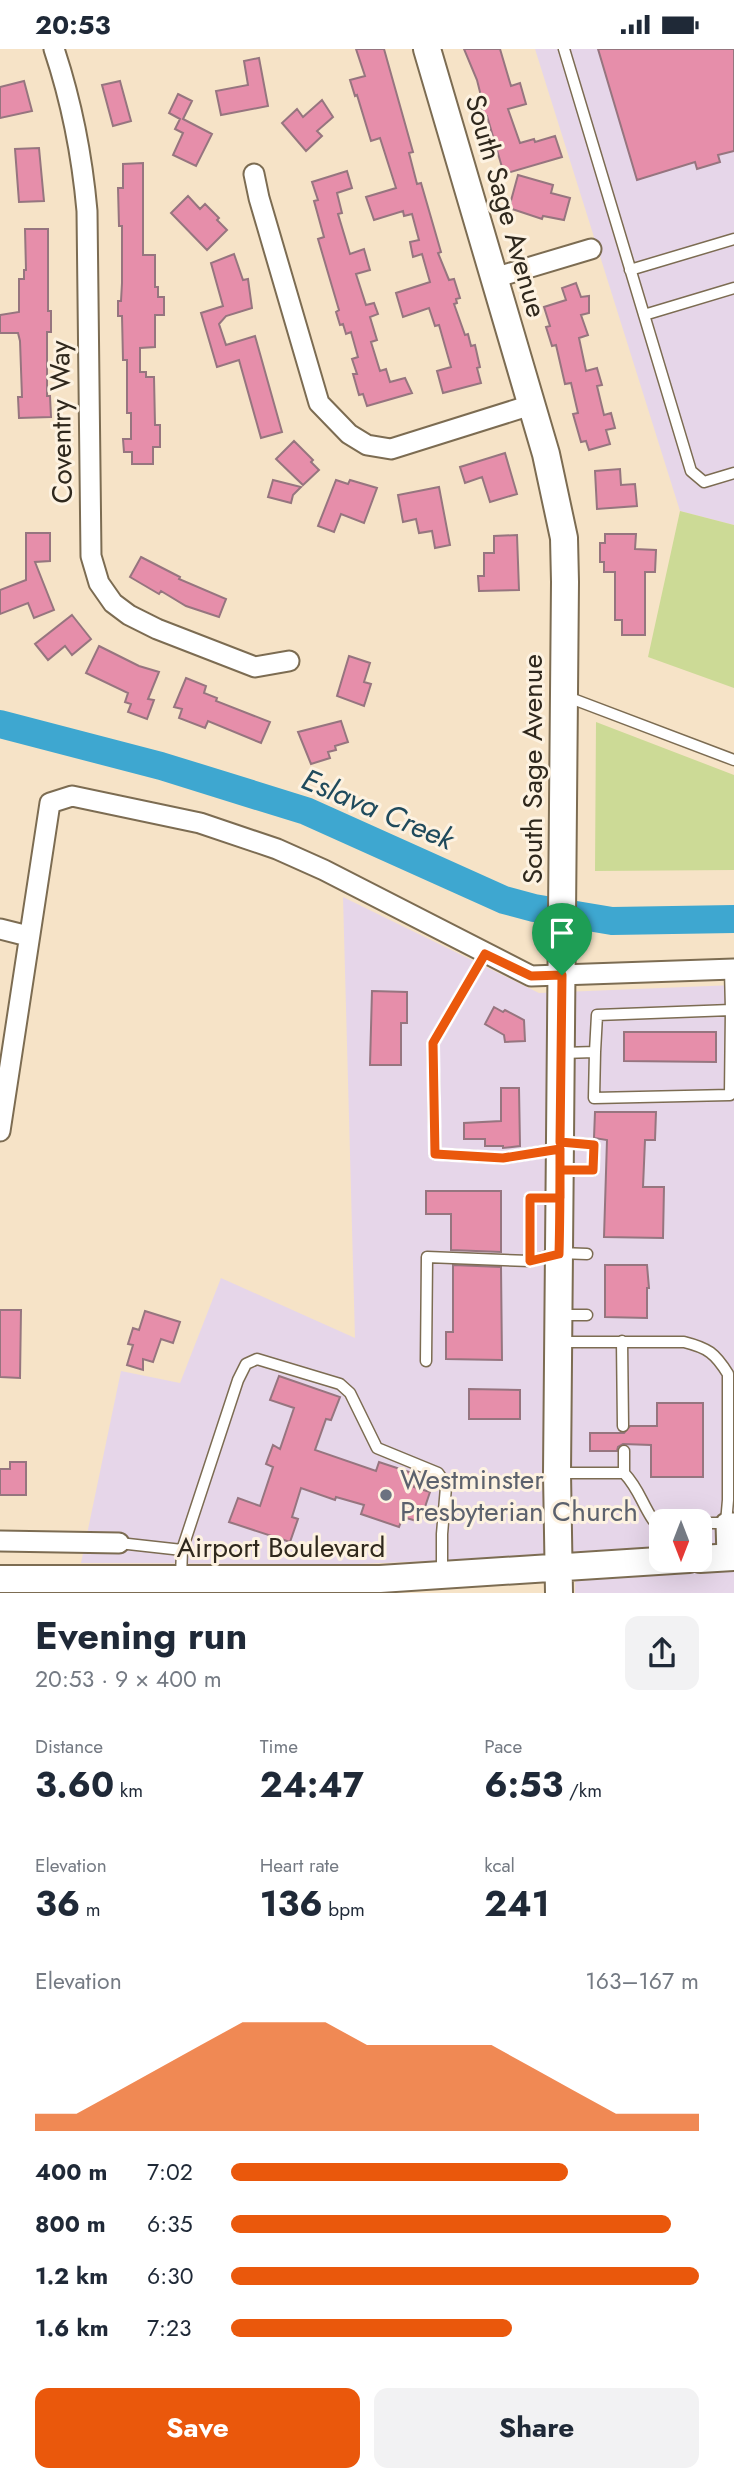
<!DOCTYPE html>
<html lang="en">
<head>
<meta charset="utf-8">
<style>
	:root { --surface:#fff; --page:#f2f2f3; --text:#1f2937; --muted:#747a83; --accent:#ea580c }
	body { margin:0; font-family:Jost,sans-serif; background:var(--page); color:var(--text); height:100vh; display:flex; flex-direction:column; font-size:26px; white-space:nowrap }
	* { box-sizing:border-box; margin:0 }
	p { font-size:23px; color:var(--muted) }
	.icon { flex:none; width:38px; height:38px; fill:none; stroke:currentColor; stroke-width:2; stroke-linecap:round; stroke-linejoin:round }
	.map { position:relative; height:1544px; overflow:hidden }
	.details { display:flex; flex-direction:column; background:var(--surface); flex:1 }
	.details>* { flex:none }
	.needle { width:46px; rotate:180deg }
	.tools { position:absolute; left:649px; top:1460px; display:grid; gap:14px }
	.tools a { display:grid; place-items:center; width:63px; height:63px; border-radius:14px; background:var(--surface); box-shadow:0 7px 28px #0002; font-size:35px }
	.pin { position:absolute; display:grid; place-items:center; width:60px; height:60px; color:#fff; margin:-72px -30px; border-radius:50% 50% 50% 0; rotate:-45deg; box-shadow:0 0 7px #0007 }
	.pin .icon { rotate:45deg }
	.round { display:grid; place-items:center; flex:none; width:74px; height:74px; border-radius:14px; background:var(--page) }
	.summary { display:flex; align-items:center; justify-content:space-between; height:119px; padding:0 35px }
	h1 { font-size:38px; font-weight:700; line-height:52px }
	.stats { display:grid; grid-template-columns:repeat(3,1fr); gap:10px; height:119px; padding:7px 35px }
	.stats div { display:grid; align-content:center }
	.stats b { font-size:35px; font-weight:700 }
	.stats small { font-size:19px; font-weight:400 }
	.stats p { font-size:19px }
	.chart { height:196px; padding:14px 35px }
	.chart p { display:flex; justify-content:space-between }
	.chart svg { width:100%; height:126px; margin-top:7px; fill:var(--accent); opacity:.7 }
	.button { display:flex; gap:14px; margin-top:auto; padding:14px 35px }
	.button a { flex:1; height:80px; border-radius:14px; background:var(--accent); color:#fff; font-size:28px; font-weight:700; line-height:80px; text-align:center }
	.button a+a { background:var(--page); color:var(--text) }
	ul { padding:0 35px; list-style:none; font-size:23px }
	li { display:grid; grid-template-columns:112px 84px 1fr; align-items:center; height:52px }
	li i { height:18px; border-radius:9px; background:var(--accent) }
	.status { display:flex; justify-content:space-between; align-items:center; height:49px; padding:0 35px; background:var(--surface); direction:ltr }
	.status svg { height:19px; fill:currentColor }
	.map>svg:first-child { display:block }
</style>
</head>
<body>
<div class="status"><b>20:53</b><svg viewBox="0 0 49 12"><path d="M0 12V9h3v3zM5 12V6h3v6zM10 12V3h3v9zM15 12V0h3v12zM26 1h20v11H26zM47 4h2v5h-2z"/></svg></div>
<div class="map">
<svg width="734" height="1544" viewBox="0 0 734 1544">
	<rect width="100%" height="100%" fill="#f6e3c7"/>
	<path fill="#e6d6e9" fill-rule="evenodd" d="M535 0H734V476L680 462Z
		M343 848 539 944 734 936V1544H575L576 1506 357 1515 81 1514 121 1322 180 1334 221 1229 355 1289ZM662 1472H700V1510H662Z"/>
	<path fill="#ccda96" d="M680 462 734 476V639L648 608Z
		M596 673 734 726V821L595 822Z"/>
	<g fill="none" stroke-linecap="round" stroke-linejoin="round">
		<path stroke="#3ea7d0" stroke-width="28" d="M0 675 161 717 306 762 504 851 534 859 612 872 734 870"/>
	</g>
	<path fill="#e68eaa" stroke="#96757f" stroke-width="2" d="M356 0H384L413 103 409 104 417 135 421 134 441 203 438 204 449 231 454 230 460 249 456 250 457 254 454 255 465 286 468 285 471 297 475 296 480 318 477 319 481 334 443 344 437 322 451 318 439 276 435 277 429 259 403 268 396 244 430 233 422 205 413 208 410 193 419 191 412 165 404 167 403 162 374 171 366 148 396 139 380 89 371 92 357 46 355 47 350 31 365 27Z
		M464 0H500L511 37 520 34 526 55 508 60 520 94 534 90 535 93 555 87 562 108 504 125 487 67H484L478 48 481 47 477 31Z
		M598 0H734V102L718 106 720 113 697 120 695 113 637 131Z
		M259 9 268 57 221 66 216 42 248 36 244 12Z
		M24 32 32 62 0 69V38Z
		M120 32 131 72 113 77 102 36Z
		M178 45 192 52 183 70 212 85 196 117 173 106 183 84 175 80 180 70 169 64Z
		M322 51 333 68 317 82 322 87 306 102 282 74 297 60 303 68Z
		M39 99 44 152 19 153 15 100Z
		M143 114V206H155V238H158V248H164V266H155V298L140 299V323H146V328H154L155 376H160V398H153V415H132V403H124L123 390H131V364H127V311H123L122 267H118V252H121L122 234V177H119L118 139H123V115Z
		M347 122 352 139 337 144 342 164 338 165 350 205 364 200 370 221 356 225 366 256 374 254 378 265 370 268 377 291 371 293 380 322 386 320 390 333 405 329 412 344 367 357 363 345 359 346 353 325H357L352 310 358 308 351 283 346 285 343 275 340 276 336 263 339 261 318 190 324 188 314 152 318 151 312 133Z
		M518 126 553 136 551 144 570 149 564 171 543 167 542 170 509 159Z
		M188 147 200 160 205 155 219 169 217 171 227 181 207 201 171 164Z
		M25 180H48V262H51V283H47V347H50L51 368 19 369 18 348H22L20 292 18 284H0V266L19 263V230H24V221H26Z
		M234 205 243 231 248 230 252 259 226 267 219 275 226 296 255 287 282 383 261 389 239 311 217 318 201 264 223 257 211 214Z
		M576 234 581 248 589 247V264L581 266 588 286 579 289 586 322 597 319 602 336 597 337 604 366 611 364 615 379 606 381 610 395 589 401 586 392 581 393 573 365 578 364 571 334 565 335 556 296 552 297 546 278 550 277 544 258 566 251 562 239Z
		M294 392 313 411 311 413 319 421 303 436 276 410Z
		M505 404 517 445 490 453 482 428 465 434 460 418Z
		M620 420 621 436 635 435 637 457 597 460 595 422Z
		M273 431 301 438 293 446 291 454 268 448Z
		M336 431 348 435 350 431 377 439 364 474 341 465 334 483 318 477Z
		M439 438 450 496 435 499 432 482 419 484 416 470 403 473 398 446Z
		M26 484H50V512L35 513 54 561 34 569 28 554 0 565V541L26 531Z
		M605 485H636L635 500 656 501 655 523H645V586H622V571H615V523H604V513H600V494H605Z
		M517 486 519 541 479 542 478 527H484V504H494V487Z
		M141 508 180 528 179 530 226 550 219 568 186 557 161 542 159 545 130 528Z
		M72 566 91 590 72 606 65 597 48 611 35 595Z
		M99 597 139 617 159 623 148 650 154 651 147 670 128 663 131 655 125 653 128 644 86 624Z
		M349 607 370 614 364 633 371 635 364 657 337 647Z
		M186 629 206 637 204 644 217 649 216 652 270 673 261 694 208 672 205 679 179 669 182 660 174 658Z
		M341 672 348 693 335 697 336 701 328 703 330 709 311 715 298 683Z
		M372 942 407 943V974H401V1016H370Z
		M494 958 503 963 505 961 524 971 525 992 505 993 504 986 485 975Z
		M624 983H716V1013L624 1012Z
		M501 1039H519L520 1097 503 1099V1097H485V1090H464V1074L501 1072Z
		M595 1063H656L655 1091H645L643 1138H664L663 1189 604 1188 607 1091 594 1089Z
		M426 1142H501V1203L451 1201V1165H426Z
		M453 1216 501 1218 502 1311 446 1310V1283H453Z
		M605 1216H647L649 1239H647V1269L605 1268Z
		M0 1261H21L20 1329 0 1328Z
		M145 1262 180 1273 173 1294 161 1290 153 1313 143 1310V1321L127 1316 133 1296 128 1295 133 1279 139 1281Z
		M279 1327 340 1348 331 1371 326 1370 315 1401 376 1422 379 1413 418 1426 414 1438 430 1443 420 1473 403 1468 399 1478 361 1465 364 1456 336 1448 335 1451 301 1439 292 1468 298 1470 290 1493 229 1473 238 1449 260 1457 273 1418 266 1415 273 1396 280 1400 294 1359 270 1351Z
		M469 1340 520 1341V1370H469Z
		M657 1354H703V1428H651V1396L623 1395 618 1398 617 1402H590V1384H624L630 1377H657Z
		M10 1413H26V1446H0V1420H10Z"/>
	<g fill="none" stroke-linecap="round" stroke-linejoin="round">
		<g stroke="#7c6c52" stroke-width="13">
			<path id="lane" d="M564 0 691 422 704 433 734 424
				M630 221 734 190
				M644 266 734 239
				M565 647 734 711
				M485 905 433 994 435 1105 503 1109 559 1100
				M730 920 731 961
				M562 1004 595 1003 594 1049 730 1046 731 961 597 966 595 1003
				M560 1121H593L594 1096 562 1093
				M530 1212V1149H558
				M560 1266H587
				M622 1292 623 1377
				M559 1293H684C708 1299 715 1304 728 1325V1451L726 1474H700
				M426 1312 427 1208 530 1212 559 1204 587 1205
				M624 1402V1424C639 1440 641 1453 653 1471L662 1472
				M558 1424H624
				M119 1494 182 1501 181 1528
				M182 1501 238 1331 246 1315 257 1310 340 1335 350 1344 377 1399 438 1424 443 1431 446 1438 442 1485V1525"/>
		</g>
		<g stroke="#7c6c52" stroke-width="23">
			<path id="street" d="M54 0C72 54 82 106 87 162L91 507 99 534 113 554 129 566 157 580 255 618 289 612
				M254 125 259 149 319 354 349 385 367 396 391 400 531 356
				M494 229 591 200
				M0 880 28 887
				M0 1082 50 754 72 747 200 774 277 800 324 821 531 927 734 920
				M734 1474H726L727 1508 734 1510
				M0 1492 119 1494"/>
		</g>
		<g stroke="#7c6c52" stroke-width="30">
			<path id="secondary" d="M427 0 546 405 564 489 565 533 557 1424 559 1544
				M700 1510 734 1508
				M0 1530H380L689 1510"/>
		</g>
		<use href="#lane" stroke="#fff" stroke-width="10"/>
		<use href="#street" stroke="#fff" stroke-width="19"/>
		<use href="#secondary" stroke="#fff" stroke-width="26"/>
	</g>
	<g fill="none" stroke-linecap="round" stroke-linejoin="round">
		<g stroke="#fff" stroke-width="14">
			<path id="route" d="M562 926 531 927 485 905 433 994 435 1105 503 1109 560 1100C560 1135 560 1170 559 1205L530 1212V1149H560V1121H593L594 1096 560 1093 562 926"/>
		</g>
		<use href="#route" stroke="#ea580c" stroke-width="9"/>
	</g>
	<circle fill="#6b7280" stroke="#fdf2e1" stroke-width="2.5" cx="386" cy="1446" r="7"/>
	<g text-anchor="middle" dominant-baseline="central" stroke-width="6" stroke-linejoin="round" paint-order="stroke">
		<g font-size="28" fill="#2f281d" stroke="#fdf2e1">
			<text transform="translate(506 157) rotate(74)">South Sage Avenue</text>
			<text transform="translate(61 373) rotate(-91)">Coventry Way</text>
			<text transform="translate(532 720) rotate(-90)">South Sage Avenue</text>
			<text x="281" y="1498">Airport Boulevard</text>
		</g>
		<g font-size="28" fill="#5b616d" stroke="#fdf2e1" text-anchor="start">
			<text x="400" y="1430">Westminster<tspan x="400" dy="32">Presbyterian Church</tspan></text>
		</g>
		<g font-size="30" font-style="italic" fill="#1f4a5c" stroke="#fdf2e1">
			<text transform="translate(378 760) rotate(23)">Eslava Creek</text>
		</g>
	</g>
</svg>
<div class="tools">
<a><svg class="needle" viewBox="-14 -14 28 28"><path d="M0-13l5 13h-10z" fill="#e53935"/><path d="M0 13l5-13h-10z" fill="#747a83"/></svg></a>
</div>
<div class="pin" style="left:562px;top:926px;background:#1e9e55"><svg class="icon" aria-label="arrive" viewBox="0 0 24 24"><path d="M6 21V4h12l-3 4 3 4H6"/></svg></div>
</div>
<section class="details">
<div class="summary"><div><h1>Evening run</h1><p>20:53 · 9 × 400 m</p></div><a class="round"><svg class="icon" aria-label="share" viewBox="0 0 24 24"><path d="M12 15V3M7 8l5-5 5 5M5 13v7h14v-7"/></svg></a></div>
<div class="stats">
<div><p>Distance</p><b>3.60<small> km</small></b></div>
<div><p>Time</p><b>24:47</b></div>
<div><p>Pace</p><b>6:53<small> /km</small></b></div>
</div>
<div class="stats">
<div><p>Elevation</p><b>36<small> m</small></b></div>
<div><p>Heart rate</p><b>136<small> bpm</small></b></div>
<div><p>kcal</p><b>241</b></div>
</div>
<div class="chart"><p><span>Elevation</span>163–167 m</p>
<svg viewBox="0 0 160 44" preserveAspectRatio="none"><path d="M0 44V38L10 38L20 30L30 22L40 14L50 6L60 6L70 6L80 14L90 14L100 14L110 14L120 22L130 30L140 38L150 38L160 38V44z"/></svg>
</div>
<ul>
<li><b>400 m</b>7:02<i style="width:72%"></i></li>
<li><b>800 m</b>6:35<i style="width:94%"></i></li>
<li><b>1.2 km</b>6:30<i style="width:100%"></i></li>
<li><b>1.6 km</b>7:23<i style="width:60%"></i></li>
</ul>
<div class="button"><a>Save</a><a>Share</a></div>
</section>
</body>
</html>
